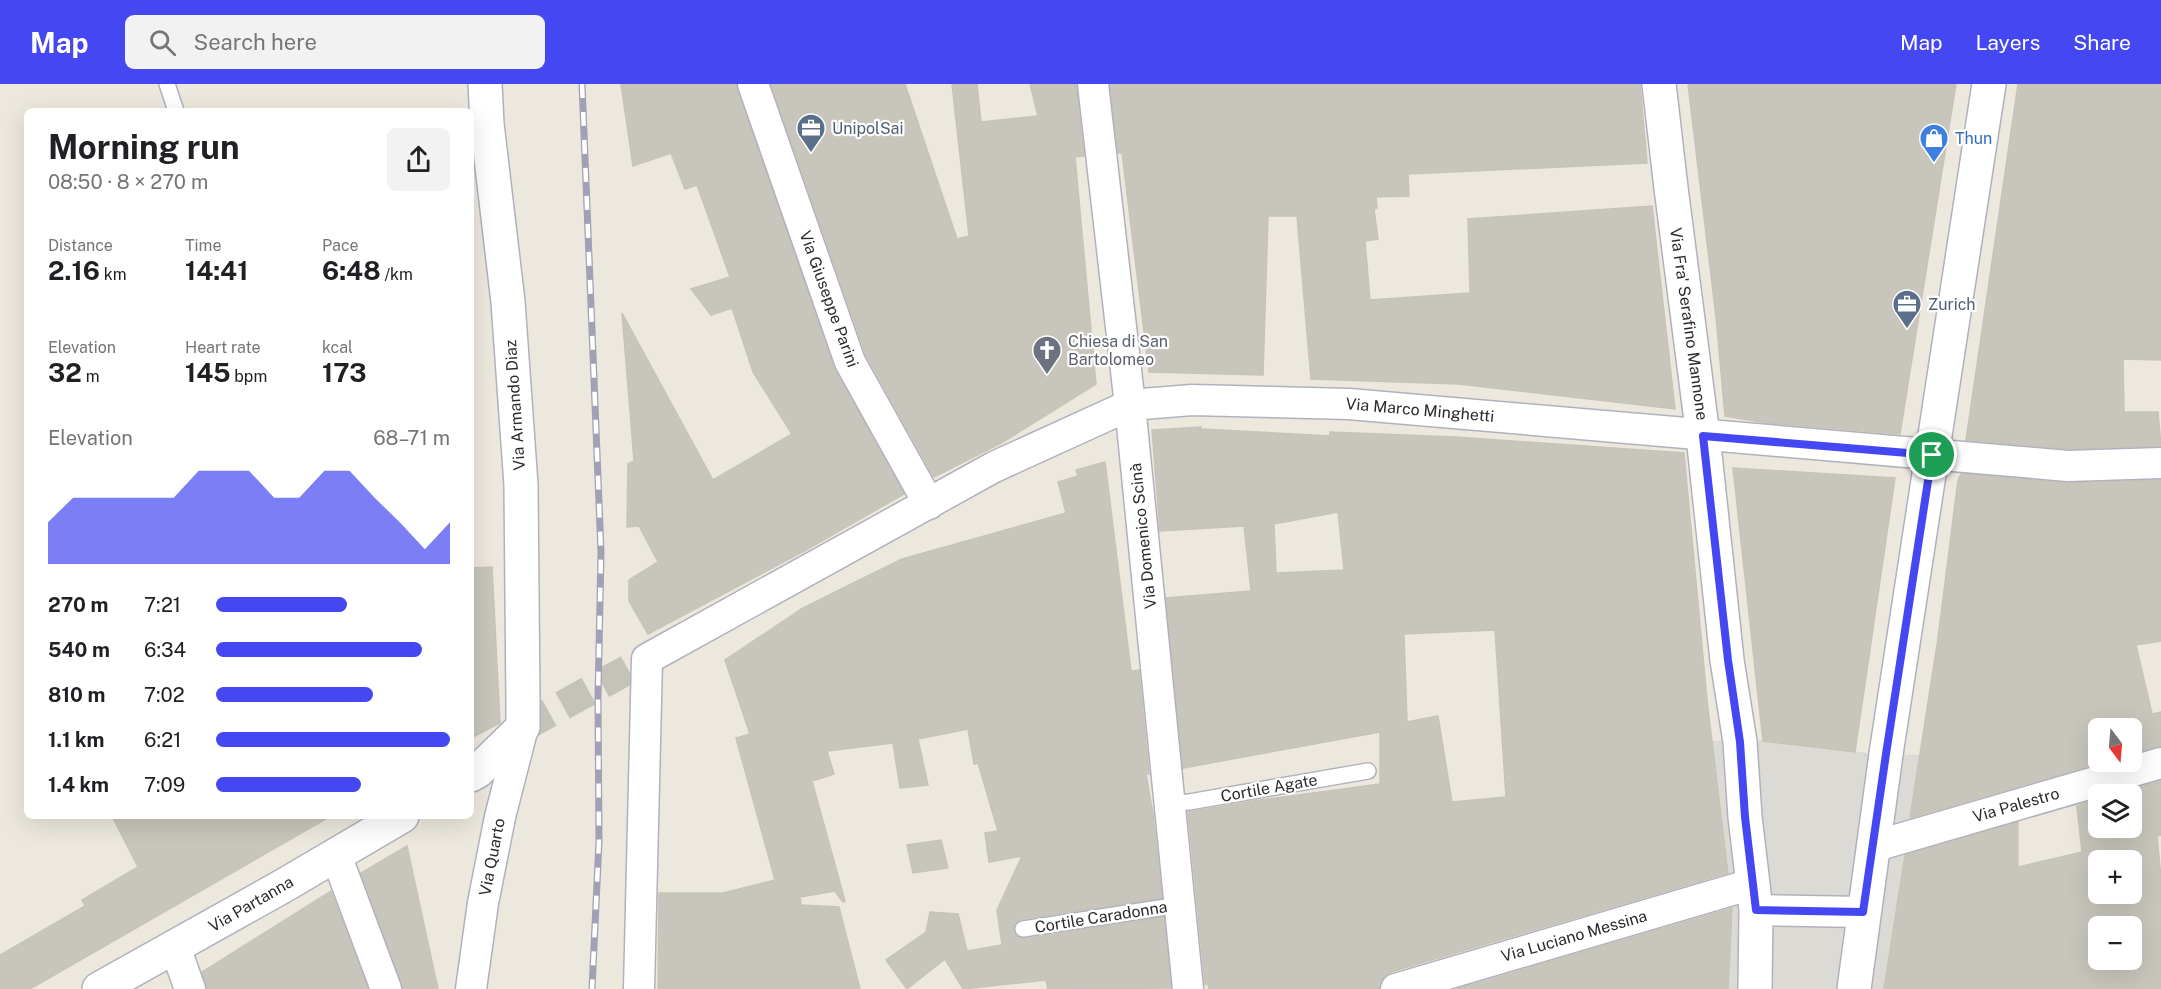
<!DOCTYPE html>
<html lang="en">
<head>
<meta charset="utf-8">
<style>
	:root { --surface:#fff; --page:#f2f2f2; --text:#202124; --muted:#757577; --accent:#4548f2 }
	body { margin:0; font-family:"Public Sans",sans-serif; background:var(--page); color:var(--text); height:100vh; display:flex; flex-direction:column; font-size:22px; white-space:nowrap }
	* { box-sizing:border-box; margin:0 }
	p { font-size:20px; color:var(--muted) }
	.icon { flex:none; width:33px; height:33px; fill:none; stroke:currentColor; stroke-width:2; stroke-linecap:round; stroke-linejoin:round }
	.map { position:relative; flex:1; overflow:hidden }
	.side { position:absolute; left:24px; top:24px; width:450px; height:711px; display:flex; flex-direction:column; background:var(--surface); border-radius:9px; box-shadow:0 6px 24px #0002 }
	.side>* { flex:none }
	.needle { width:39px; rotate:164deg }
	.fabs { position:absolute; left:2088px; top:634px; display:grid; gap:12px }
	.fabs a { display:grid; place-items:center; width:54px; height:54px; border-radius:9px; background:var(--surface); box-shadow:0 6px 24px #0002; font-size:30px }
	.pin { position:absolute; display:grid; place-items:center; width:51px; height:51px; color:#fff; margin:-26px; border:3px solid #fff; border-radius:50%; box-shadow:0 2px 6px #0007 }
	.round { display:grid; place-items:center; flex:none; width:63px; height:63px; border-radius:9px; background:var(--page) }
	.head { display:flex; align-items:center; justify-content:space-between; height:102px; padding:0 24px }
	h1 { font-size:33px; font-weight:700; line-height:45px }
	.stats { display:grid; grid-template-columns:repeat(3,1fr); gap:9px; height:102px; padding:6px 24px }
	.stats div { display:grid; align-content:center }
	.stats b { font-size:26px; font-weight:700 }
	.stats small { font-size:16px; font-weight:400 }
	.stats p { font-size:16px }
	.chart { height:168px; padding:12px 24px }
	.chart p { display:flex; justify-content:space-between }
	.chart svg { width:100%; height:108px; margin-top:6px; fill:var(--accent); opacity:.7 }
	ul { padding:0 24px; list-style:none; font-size:20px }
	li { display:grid; grid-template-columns:96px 72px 1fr; align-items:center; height:45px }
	li i { height:15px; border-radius:8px; background:var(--accent) }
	header { display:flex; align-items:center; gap:36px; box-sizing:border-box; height:84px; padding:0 30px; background:var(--accent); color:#fff }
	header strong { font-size:28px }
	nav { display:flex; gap:33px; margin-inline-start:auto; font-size:21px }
	.search { width:420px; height:54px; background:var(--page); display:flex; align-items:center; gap:15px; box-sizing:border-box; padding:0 21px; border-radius:9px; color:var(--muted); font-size:22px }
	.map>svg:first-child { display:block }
</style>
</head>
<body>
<header>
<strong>Map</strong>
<div class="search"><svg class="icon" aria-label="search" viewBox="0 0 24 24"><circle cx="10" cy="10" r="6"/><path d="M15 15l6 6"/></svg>Search here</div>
<nav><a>Map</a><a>Layers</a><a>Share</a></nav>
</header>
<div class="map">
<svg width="2161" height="905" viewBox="0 0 2161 905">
	<rect width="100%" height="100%" fill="#ece8dd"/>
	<path fill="#dcdad4" d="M1763 656 1867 669 1920 671 1884 905H1728L1731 806 1712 657Z"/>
	<path fill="#c8c6bc" stroke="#c7c4b7" stroke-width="1.5" fill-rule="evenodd" d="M621 0H736L834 284 904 410 804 467 648 550 629 517V496L658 478 639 442 627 443 628 380 634 377 622 229 713 396 792 350 753 288 732 224 711 231 691 205 730 193 697 101 685 105 671 69 633 82Z
		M771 0H905L957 155 969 152 952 0H977L981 38 1038 32 1030 0H1076L1084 72 1075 73 1096 300 1003 358 934 393 866 271Z
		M1110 0H1640L1647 79 1408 90 1409 112 1376 113 1377 124 1374 125 1378 155 1365 157 1370 216 1470 209 1468 135 1652 122 1675 325 1459 300 1311 295 1297 132H1268L1263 291 1149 288 1122 69H1118Z
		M1688 0H1956L1900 350 1768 339 1725 332 1716 233Z
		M2018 0H2161V276L2123 275 2124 328H2158L2161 362 2068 365 1966 356Z
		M1201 343V345L1330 352V348L1455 353 1684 369 1707 616 1728 789 1391 888 1383 894 1379 905H1209L1208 900H1205L1188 728 1253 717 1380 700V648L1183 684 1166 514 1251 507 1244 442 1160 447 1152 346ZM1338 428 1344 486 1276 489 1274 440ZM1495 546 1506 713 1452 718 1438 632 1407 638 1404 550Z
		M1105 378 1131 587 1139 586 1149 690H1146L1153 730 1162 814 1022 835 1016 838 1013 846 1016 852 1024 855 1164 833 1171 904 1048 905 1046 896 963 905 945 875 907 905 886 876 926 848 930 828 958 830 967 867 1002 861 997 826 1022 772 989 778 985 749 998 747 978 679 974 680 968 645 918 655 928 701 900 704 893 659 827 667 834 690 812 697 845 817 843 818 834 806V807L800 813 801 821 839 823 860 905H658L659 809H723L775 796 736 654 750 650 725 576 803 524 902 475 1066 429 1058 398 1078 392 1076 386Z
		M1733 384 1895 394 1855 668 1763 657Z
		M1961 390 2067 399 2161 396V557L2136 561 2152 630 2161 628V662L2132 670V645H2098V678H2103L1910 734 1938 554 1958 396Z
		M492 483 500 639 471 654V484Z
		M2161 697V751L2157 752 2161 794V905H1884L1905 771 2018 738V783L2082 768 2077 722 2098 715V744H2132V711H2113ZM2098 777H2132V810H2098ZM2098 843H2132V876H2098Z
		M112 732H331L30 905H0V871L85 822 82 816 138 783Z
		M941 756 948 784 913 789 907 761Z
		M407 762 413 790 438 905H403L361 789Z
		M331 807 368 905H207L202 888Z
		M1732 824 1728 905H1457Z"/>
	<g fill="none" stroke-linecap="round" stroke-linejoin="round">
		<path stroke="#c5c2b9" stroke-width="30" stroke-dasharray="30 15" stroke-linecap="butt" d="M523 643 647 575"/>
		<g stroke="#b1b1be" stroke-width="18">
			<path id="lane" d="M167 0 176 27
				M1170 719 1189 718 1368 687
				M1023 845 1179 821"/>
		</g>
		<g stroke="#b1b1be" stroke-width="33">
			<path id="street" d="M753 0 850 278 929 420
				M1093 0 1130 321 1188 905
				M1872 763 2161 679
				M336 771 386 905
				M1756 826 1863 828
				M175 863 190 905
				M471 905 483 819 500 733 523 643
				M639 905 647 575 994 383 1130 321 1192 316 1349 320 2068 382 2161 379
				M1396 905 1752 800"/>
		</g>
		<g stroke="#b1b1be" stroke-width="36">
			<path id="secondary" d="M1659 0 1671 104 1703 352 1727 576 1740 658 1745 733 1756 826 1755 905
				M471 691 478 687 523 643V619L521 401 508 218 487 40 485 0
				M99 905 283 802 402 732
				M1854 905 1886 670 1989 0"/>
		</g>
		<use href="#lane" stroke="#fff" stroke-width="15"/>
		<use href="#street" stroke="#fff" stroke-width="30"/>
		<use href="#secondary" stroke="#fff" stroke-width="33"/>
		<g stroke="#a1a0b4" stroke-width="7">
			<path id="rail" d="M582 0 601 468 598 614 599 757 592 905"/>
		</g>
		<use href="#rail" stroke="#fff" stroke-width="4.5" stroke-dasharray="14" stroke-linecap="butt"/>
	</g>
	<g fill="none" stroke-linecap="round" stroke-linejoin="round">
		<g stroke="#fff" stroke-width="12">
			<path id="route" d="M1703 352 1932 371 1886 670 1863 828 1756 826 1745 733 1740 658 1728 576Z"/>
		</g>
		<use href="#route" stroke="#4548f2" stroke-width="8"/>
	</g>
	<defs>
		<g id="office-pin" transform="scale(1.5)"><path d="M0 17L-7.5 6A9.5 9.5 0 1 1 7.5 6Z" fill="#5c6f8a" stroke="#fff"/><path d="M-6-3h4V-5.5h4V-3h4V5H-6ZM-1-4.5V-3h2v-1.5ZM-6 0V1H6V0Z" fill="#fff"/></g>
		<g id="shop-pin" transform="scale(1.5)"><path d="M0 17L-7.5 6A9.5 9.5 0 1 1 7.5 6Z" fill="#3f7fe0" stroke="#fff"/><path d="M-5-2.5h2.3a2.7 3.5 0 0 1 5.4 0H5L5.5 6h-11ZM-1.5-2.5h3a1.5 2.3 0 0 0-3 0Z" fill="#fff"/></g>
		<g id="church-pin" transform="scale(1.5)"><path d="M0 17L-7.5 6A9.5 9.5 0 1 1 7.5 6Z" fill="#6b7280" stroke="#fff"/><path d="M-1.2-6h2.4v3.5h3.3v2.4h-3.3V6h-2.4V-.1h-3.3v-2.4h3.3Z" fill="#fff"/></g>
	</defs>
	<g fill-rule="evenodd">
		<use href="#office-pin" x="811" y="44"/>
		<use href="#shop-pin" x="1934" y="54"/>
		<use href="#office-pin" x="1907" y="220"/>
		<use href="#church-pin" x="1047" y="266"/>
	</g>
	<g text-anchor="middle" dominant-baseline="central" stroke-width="4.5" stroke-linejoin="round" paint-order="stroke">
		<g font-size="16" fill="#4e5e75" stroke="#fff" text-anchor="start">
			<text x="832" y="44">UnipolSai</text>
			<text x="1928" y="220">Zurich</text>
		</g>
		<g font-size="16" fill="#366cbe" stroke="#fff" text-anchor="start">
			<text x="1955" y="54">Thun</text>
		</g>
		<g font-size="16" fill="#2b2b2b" stroke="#fff">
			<text transform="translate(829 215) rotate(70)">Via Giuseppe Parini</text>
			<text transform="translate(1689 240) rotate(82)">Via Fra' Serafino Mannone</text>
			<text transform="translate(515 321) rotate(-94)">Via Armando Diaz</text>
			<text transform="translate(1420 326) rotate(5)">Via Marco Minghetti</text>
			<text transform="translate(1143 452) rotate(-96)">Via Domenico Scinà</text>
			<text transform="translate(1269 704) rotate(-10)">Cortile Agate</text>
			<text transform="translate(2016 721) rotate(-16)">Via Palestro</text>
			<text transform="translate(492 773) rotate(-79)">Via Quarto</text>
			<text transform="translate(251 820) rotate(-30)">Via Partanna</text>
			<text transform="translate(1101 833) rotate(-9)">Cortile Caradonna</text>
			<text transform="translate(1574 852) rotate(-16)">Via Luciano Messina</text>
		</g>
		<g font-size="16" fill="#5b616d" stroke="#fff" text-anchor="start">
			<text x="1068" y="257">Chiesa di San<tspan x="1068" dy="18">Bartolomeo</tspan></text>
		</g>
	</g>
</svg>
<div class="fabs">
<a><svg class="needle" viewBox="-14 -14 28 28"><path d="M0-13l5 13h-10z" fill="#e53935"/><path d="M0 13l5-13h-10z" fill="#757577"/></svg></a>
<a><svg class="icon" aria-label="layers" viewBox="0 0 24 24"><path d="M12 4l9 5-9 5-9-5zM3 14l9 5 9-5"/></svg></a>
<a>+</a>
<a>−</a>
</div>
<div class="pin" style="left:1932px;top:371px;background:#1e9e55"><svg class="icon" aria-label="arrive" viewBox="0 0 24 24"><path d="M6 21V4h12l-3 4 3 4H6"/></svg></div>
<section class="side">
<div class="head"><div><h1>Morning run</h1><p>08:50 · 8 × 270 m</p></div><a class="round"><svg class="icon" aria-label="share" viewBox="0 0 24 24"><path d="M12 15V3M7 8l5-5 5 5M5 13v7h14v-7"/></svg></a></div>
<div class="stats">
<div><p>Distance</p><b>2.16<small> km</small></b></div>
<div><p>Time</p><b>14:41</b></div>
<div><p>Pace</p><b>6:48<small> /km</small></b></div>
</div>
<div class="stats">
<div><p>Elevation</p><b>32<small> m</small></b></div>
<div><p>Heart rate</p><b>145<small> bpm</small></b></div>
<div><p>kcal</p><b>173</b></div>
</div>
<div class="chart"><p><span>Elevation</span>68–71 m</p>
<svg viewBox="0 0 160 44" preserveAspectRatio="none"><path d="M0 44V27L10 17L20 17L30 17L40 17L50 17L60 6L70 6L80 6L90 17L100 17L110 6L120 6L130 17L140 27L150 38L160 27V44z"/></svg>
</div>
<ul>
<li><b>270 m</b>7:21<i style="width:56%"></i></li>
<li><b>540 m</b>6:34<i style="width:88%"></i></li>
<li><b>810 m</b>7:02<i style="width:67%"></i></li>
<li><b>1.1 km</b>6:21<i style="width:100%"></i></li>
<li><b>1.4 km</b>7:09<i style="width:62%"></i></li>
</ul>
</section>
</div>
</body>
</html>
